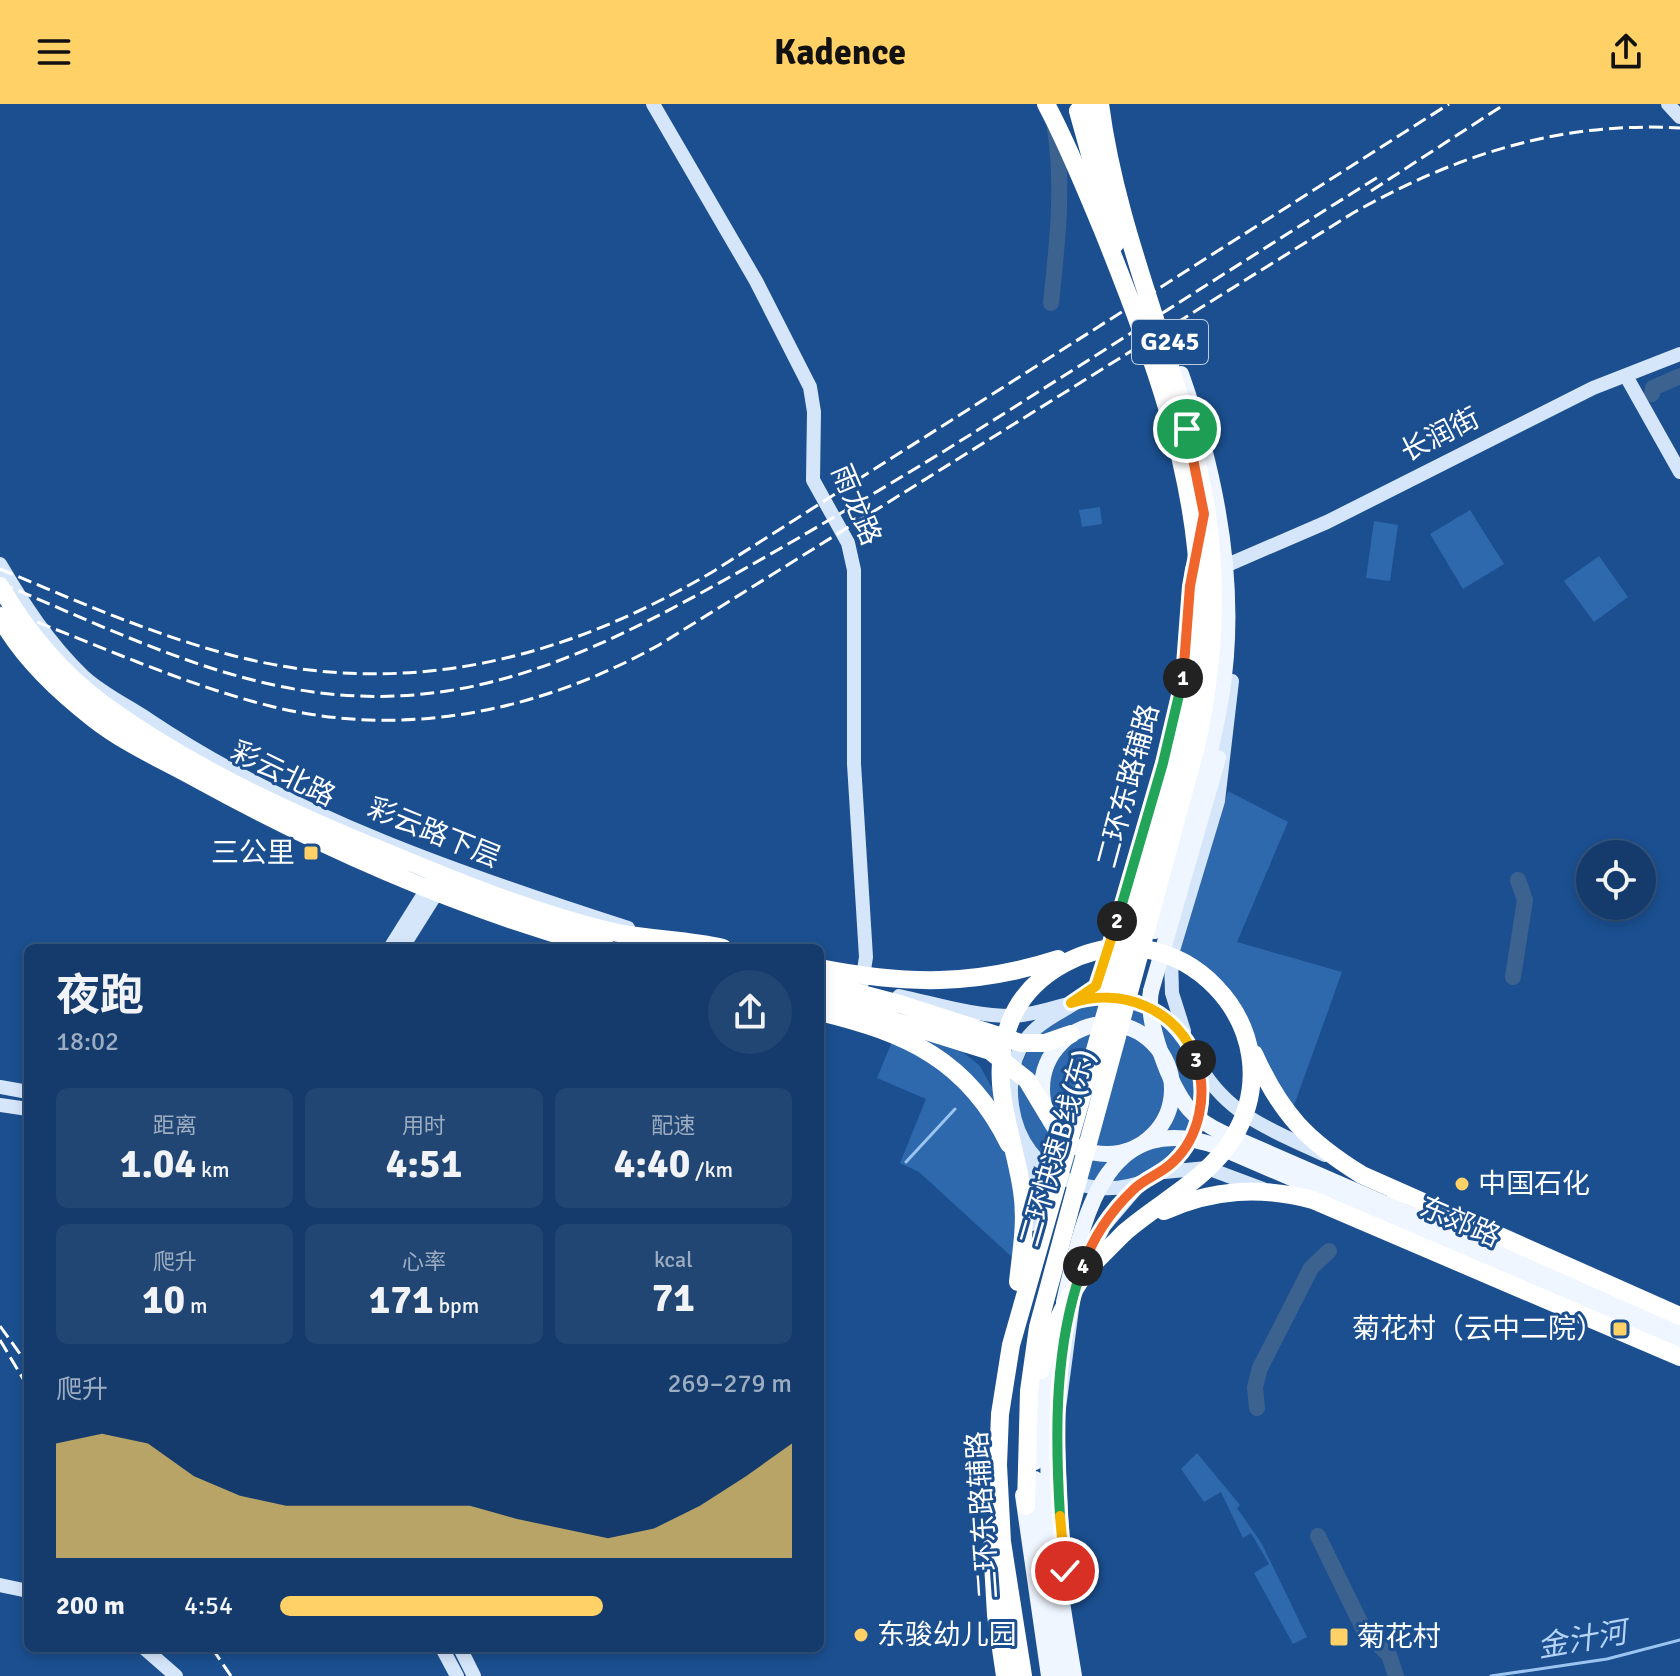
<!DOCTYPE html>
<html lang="zh">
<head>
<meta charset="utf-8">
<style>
	:root { --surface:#143b6b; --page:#214673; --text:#f1f3f6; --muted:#9dadc1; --line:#33557e; --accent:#ffd166 }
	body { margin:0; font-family:Signika,"Noto Sans SC",sans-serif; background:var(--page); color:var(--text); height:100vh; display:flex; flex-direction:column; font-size:30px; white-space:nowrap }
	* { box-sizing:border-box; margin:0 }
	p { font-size:26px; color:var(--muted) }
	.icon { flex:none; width:44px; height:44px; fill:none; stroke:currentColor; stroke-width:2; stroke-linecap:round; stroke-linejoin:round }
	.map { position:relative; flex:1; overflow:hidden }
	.panel { position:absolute; left:24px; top:840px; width:800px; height:708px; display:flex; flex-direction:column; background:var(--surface); border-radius:12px; box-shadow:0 4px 12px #0003,0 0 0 2px var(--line) }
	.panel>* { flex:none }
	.tools { position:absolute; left:1576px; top:736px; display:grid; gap:16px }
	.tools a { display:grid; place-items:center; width:80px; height:80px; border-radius:50%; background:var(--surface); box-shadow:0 4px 12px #0003,0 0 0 2px var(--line); font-size:40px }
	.pin { position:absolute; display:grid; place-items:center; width:68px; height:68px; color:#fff; margin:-34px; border:4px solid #fff; border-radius:50%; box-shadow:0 2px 8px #0007 }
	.km { position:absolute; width:40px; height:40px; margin:-20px; border-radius:50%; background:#222; color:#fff; font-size:22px; line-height:40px; text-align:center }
	.round { display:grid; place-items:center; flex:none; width:84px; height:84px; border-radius:42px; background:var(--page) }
	.headline { display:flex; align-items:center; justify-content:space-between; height:136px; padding:0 32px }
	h1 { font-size:44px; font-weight:700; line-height:60px }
	.metrics { display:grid; grid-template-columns:repeat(3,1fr); gap:12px; height:136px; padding:8px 32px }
	.metrics div { display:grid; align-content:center; border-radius:12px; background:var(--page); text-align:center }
	.metrics b { font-size:40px; font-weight:700 }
	.metrics small { font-size:22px; font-weight:400 }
	.metrics p { font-size:22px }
	.chart { height:224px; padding:16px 32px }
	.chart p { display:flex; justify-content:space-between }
	.chart svg { width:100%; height:144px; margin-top:8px; fill:var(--accent); opacity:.7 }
	ul { padding:0 32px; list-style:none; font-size:26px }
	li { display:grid; grid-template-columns:128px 96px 1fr; align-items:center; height:60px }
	li i { height:20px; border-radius:10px; background:var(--accent) }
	header { display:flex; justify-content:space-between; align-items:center; height:104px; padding:0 32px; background:var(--accent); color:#111; font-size:36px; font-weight:700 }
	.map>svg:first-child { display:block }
</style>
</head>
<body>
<header><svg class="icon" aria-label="menu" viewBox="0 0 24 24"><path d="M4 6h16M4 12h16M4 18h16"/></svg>Kadence<svg class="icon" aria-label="share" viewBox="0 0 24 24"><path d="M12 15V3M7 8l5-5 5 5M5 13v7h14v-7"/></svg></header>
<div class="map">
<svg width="1680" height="1572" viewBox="0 0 1680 1572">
	<rect width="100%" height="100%" fill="#1b4f8f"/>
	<path fill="#2e69ad" d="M1100 403 1102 420 1082 423 1079 406Z
		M1470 406 1504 460 1463 485 1430 430Z
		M1374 417 1398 421 1390 477 1366 474Z
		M1599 452 1628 493 1594 518 1564 477Z
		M1228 687 1288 718 1237 838 1342 868 1291 1010 1221 885 1180 846Z
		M1017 989a89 89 0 1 1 178 0a89 89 0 1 1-178 0Z
		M898 923 959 945 980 962 1001 1000 1023 1062 1013 1154 919 1068 900 1059 926 995 877 974Z
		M1197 1349 1240 1401 1237 1404 1262 1440 1307 1533 1293 1540 1254 1469 1269 1460 1251 1429 1243 1434 1221 1388 1204 1398 1181 1365Z"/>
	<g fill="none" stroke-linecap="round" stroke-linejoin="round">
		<path stroke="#9cc4f0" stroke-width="3" d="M906 1058 955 1005
			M1491 1572 1607 1555 1680 1536"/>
		<path stroke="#3c6290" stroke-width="16" d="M1051 199C1057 142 1064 83 1055 25
			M1652 290 1653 284 1680 272
			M1513 873 1525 796 1518 776
			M1257 1304 1255 1283 1260 1264 1311 1164 1329 1147
			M1318 1432 1364 1526 1389 1551 1396 1572"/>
		<path stroke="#d6e6fa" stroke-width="14" d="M653 0 756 177 810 283 814 308 813 376 848 439 854 466V660L866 853 862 879
			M1668 0 1680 13
			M1626 272 1680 368
			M0 460C24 501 49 539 83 572 101 589 128 602 149 616 294 713 463 771 628 824
			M1225 462 1327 418 1593 284 1680 250
			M390 844 432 777
			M402 844 441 782
			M899 892C937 900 973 912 1012 912 1057 910 1098 879 1142 900 1198 926 1221 997 1182 1048 1145 1098 1066 1095 1030 1047 1011 1022 1006 984 1016 954 1034 905 1085 909 1101 872 1137 747 1187 621 1189 490
			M1184 927 1172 889 1171 853 1218 697 1232 577
			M1201 964C1230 1013 1276 1028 1325 1051
			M0 983 28 988
			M0 1001 28 1005
			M1022 1042 1032 1087V1120
			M1164 1068 1207 1064 1263 1085
			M1079 1173 1104 1122 1139 1081
			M1063 1451 1057 1319 1073 1197
			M0 1481 28 1487
			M144 1544 176 1572
			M442 1544 457 1572
			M460 1544 474 1572"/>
		<path stroke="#f0f6ff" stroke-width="16" d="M1189 499 1193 465
			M1154 827C1179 751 1208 673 1221 593 1239 485 1217 372 1181 270
			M1151 887 1218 654
			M1042 985a65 65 0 1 1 130 0a65 65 0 1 1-130 0Z
			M1225 1030 1388 1101 1399 1094
			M1219 1043 1680 1241
			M1509 1147 1516 1156 1680 1227
			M1035 1358 1047 1313"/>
		<path stroke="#fff" stroke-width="18" d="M1078 7 1115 140
			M590 840 607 844
			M820 908C907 929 968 956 1009 1040
			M1089 1164 1124 1129
			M998 1361 1002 1438 1023 1572
			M992 1442 996 1511 1005 1572"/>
		<path stroke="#fff" stroke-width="3" stroke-dasharray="14 6" stroke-linecap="butt" d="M1371 87 1505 0
			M0 465C74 496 149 529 227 550 401 597 562 557 714 467L1449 0
			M0 479C116 527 231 587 358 592 496 598 611 539 728 474 800 434 870 392 941 349 1087 258 1232 164 1378 73
			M0 504C90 537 180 580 274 603 407 635 540 607 659 541L1353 109C1456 51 1560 17 1680 24
			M0 1222 28 1261
			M0 1236 28 1283
			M212 1544 231 1572"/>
		<path stroke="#f0f6ff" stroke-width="16" d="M1151 887C1145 917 1170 982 1189 1005 1199 1017 1212 1024 1225 1030
			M1388 1101 1516 1156
			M1064 1198C1083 1115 1104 1001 1219 1043
			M1057 1232C1036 1346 1055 1459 1074 1572
			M1037 1315 1042 1255
			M1035 1375 1039 1438 1061 1572
			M1023 1391 1049 1572"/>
		<path stroke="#fff" stroke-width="18" d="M1083 0 1099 49
			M0 482C26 527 60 568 103 600 196 668 307 717 415 760 478 786 543 811 609 827 647 836 686 835 723 844
			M0 513C22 553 59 588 94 615 126 640 165 657 199 676 323 744 454 802 590 840
			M820 864C906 881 974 882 1058 855
			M820 879 900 900 1021 939H1045L1071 930
			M820 894 990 947 1027 976 1048 1011
			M1254 950C1281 1010 1307 1037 1362 1071L1680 1212
			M1164 1107C1213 1085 1261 1082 1313 1096L1680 1253
			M1018 1178C1021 1148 1027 1118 1022 1087 1014 1031 987 977 1009 921 1019 893 1039 873 1065 859 1177 799 1299 925 1233 1034 1207 1076 1159 1098 1124 1129
			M1041 1266C1049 1229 1066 1195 1089 1164
			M998 1361 1000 1310 1011 1241 1174 669C1189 610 1200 551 1199 489 1196 364 1149 241 1103 127 1085 84 1068 41 1046 0
			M1026 1402 1029 1287 1038 1223 1196 642C1215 556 1220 471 1202 383 1176 253 1117 132 1100 0"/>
	</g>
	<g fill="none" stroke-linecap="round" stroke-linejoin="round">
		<g stroke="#fff" stroke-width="16">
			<path id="split-1" d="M1183 574 1190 482 1204 410 1187 325"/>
		</g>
		<g stroke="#fff" stroke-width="16">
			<path id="split-2" d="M1117 817 1163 659 1183 574"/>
		</g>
		<g stroke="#fff" stroke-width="16">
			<path id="split-3" d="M1117 817 1096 882 1071 899C1121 883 1177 904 1196 956"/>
		</g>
		<g stroke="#fff" stroke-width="16">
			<path id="split-4" d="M1083 1162C1093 1134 1111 1107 1133 1086 1145 1074 1161 1070 1173 1058 1200 1033 1208 989 1196 956"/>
		</g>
		<g stroke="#fff" stroke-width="16">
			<path id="split-5" d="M1060 1412C1055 1330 1054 1240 1083 1162"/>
		</g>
		<g stroke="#fff" stroke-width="16">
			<path id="split-6" d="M1060 1412 1065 1467"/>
		</g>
		<use href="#split-1" stroke="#f0652b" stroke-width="10"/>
		<use href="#split-2" stroke="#22a559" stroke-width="10"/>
		<use href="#split-3" stroke="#f5b400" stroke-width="10"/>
		<use href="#split-4" stroke="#f0652b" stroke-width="10"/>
		<use href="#split-5" stroke="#22a559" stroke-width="10"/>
		<use href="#split-6" stroke="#f5b400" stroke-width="10"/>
	</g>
	<g fill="#ffd166" stroke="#1b4f8f" stroke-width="3">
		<rect x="303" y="741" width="16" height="16" rx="4"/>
		<circle cx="1462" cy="1080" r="8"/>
		<rect x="1612" y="1217" width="16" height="16" rx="4"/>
		<circle cx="861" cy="1531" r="8"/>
		<rect x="1329" y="1523" width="20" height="20" rx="4"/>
	</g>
	<g text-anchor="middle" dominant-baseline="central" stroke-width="6" stroke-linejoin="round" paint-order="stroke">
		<rect fill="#1b4f8f" stroke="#bbcadd" stroke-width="2" x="1132" y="216" width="76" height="44" rx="6"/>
		<g font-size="26" font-weight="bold" fill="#fff">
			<text x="1170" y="238">G245</text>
		</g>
		<g font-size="28" fill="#fff" stroke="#1b4f8f">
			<text transform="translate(1440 331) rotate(-27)">长润街</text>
			<text transform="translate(856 401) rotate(67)">雨龙路</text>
			<text transform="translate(283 670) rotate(26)">彩云北路</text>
			<text transform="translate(1128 682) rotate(-75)">二环东路辅路</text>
			<text transform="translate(434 729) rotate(22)">彩云路下层</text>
			<text transform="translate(1057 1044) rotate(-74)">二环快速B线(东)</text>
			<text transform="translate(1460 1118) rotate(23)">东郊路</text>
			<text transform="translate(983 1411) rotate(-94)">二环东路辅路</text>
		</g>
		<g font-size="28" fill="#fff" stroke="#1b4f8f" text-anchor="start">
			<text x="295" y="749" text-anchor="end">三公里</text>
			<text x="1478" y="1080">中国石化</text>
			<text x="1604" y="1225" text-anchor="end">菊花村（云中二院）</text>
			<text x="877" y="1531">东骏幼儿园</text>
			<text x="1357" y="1533">菊花村</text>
		</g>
		<g font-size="30" font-style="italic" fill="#b5d3f5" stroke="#1b4f8f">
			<text transform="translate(1582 1536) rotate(-10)">金汁河</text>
		</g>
	</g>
</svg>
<div class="tools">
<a><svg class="icon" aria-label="locate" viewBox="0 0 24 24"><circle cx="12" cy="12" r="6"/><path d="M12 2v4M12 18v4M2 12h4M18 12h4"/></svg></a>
</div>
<div class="pin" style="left:1187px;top:325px;background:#1e9e55"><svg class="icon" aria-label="arrive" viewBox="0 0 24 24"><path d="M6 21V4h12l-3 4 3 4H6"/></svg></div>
<div class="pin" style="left:1065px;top:1467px;background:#d93025"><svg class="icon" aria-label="check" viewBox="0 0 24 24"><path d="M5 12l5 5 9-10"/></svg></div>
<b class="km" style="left:1183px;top:574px">1</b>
<b class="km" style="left:1117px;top:817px">2</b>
<b class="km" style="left:1196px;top:956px">3</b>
<b class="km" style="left:1083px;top:1162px">4</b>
<section class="panel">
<div class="headline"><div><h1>夜跑</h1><p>18:02</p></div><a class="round"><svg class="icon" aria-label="share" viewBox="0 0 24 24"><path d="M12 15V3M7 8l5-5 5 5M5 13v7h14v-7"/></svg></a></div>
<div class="metrics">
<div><p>距离</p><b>1.04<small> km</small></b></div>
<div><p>用时</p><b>4:51</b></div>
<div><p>配速</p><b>4:40<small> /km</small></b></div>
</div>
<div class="metrics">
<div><p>爬升</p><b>10<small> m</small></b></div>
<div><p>心率</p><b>171<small> bpm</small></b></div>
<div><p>kcal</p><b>71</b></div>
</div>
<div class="chart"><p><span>爬升</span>269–279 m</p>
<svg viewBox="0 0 160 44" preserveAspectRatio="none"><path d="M0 44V9L10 6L20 9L30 19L40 25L50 28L60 28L70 28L80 28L90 28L100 32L110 35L120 38L130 35L140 28L150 19L160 9V44z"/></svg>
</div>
<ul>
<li><b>200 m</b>4:54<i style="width:63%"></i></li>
</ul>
</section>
</div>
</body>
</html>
